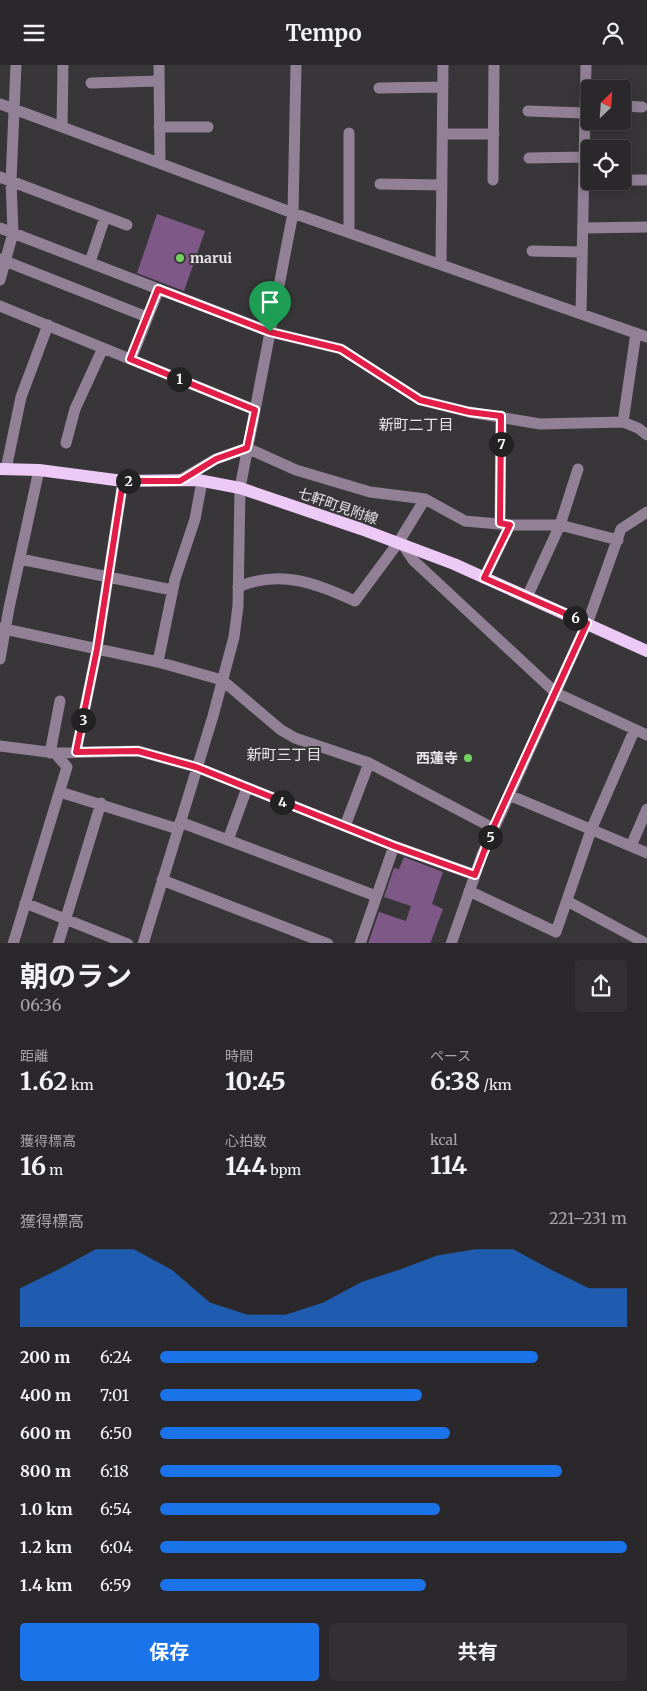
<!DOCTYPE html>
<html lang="ja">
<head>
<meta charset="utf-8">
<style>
	:root { --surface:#2b282c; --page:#333034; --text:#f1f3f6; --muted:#a6a6a9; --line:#474448; --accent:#1a73e8 }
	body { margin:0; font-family:Merriweather,"Noto Sans JP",serif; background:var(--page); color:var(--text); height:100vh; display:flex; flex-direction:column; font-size:19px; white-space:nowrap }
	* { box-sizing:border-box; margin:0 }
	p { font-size:16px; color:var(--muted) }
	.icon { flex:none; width:28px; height:28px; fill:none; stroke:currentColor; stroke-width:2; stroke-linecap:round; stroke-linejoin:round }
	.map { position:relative; height:878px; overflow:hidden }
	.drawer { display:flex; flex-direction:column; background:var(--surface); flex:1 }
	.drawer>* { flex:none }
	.needle { width:32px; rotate:25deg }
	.tools { position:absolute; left:581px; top:15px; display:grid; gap:10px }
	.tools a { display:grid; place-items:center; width:50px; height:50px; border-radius:5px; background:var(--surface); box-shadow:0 2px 12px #0003,0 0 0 1px var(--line); font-size:25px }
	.pin { position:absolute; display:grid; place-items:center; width:42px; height:42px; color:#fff; margin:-51px -21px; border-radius:50% 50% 50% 0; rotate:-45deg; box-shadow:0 0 5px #0007 }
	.pin .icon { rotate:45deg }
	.km { position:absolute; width:25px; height:25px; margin:-12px; border-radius:50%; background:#222; color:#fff; font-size:14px; line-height:25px; text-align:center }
	.round { display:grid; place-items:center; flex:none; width:52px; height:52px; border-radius:5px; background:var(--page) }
	.headline { display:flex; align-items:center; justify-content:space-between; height:85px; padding:0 20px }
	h1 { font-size:28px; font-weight:700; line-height:38px }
	.stats { display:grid; grid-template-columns:repeat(3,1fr); gap:8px; height:85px; padding:5px 20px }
	.stats div { display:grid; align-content:center }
	.stats b { font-size:25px; font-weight:700 }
	.stats small { font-size:14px; font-weight:400 }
	.stats p { font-size:14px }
	.chart { height:140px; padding:10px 20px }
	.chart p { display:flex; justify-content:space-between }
	.chart svg { width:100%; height:90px; margin-top:5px; fill:var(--accent); opacity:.7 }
	.primary-button { display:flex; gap:10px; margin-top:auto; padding:10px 20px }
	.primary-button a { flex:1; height:58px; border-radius:5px; background:var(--accent); color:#fff; font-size:20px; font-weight:700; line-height:58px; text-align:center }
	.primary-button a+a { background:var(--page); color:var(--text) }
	ul { padding:0 20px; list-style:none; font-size:16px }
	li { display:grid; grid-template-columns:80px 60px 1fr; align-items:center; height:38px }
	li i { height:12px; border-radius:6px; background:var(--accent) }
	header { display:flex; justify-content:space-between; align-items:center; height:65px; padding:0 20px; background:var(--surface); font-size:22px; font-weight:700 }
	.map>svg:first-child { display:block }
</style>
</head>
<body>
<header><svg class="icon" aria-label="menu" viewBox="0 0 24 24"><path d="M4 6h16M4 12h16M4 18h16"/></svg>Tempo<svg class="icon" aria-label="person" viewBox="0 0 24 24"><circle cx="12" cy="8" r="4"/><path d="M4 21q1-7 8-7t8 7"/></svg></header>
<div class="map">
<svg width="647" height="879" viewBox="0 0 647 879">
	<rect width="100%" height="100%" fill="#39363a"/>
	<path fill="#7e5987" d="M157 149 205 166 184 226 137 208Z
		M404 792 443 807 432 839 443 844 437 860 430 879H368L379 847 406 856 411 841 384 832 394 803 399 804Z"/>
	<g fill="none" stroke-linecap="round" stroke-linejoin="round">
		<path stroke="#928196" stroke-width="11" d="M159 0 160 98
			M91 18 159 16
			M379 23 443 22
			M0 39 293 148 647 272
			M622 41 642 42
			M528 46 585 48
			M62 62 63 0
			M159 62H208
			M443 69H494
			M529 93 584 92
			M0 112 127 160
			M493 115 494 0
			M622 115H647
			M380 119 442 120
			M0 163 270 267 341 284 420 335 469 347 540 359 623 357 638 363 647 370
			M583 163 647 162
			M349 167V68
			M532 186 582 187
			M0 194 147 252
			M90 197 105 152
			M441 200 443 0
			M0 215 13 168 11 116 16 0
			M0 241 255 345
			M581 249 586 0
			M131 294 159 224
			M623 357 636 268
			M66 378 75 344 103 283
			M6 404 21 332 48 260
			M180 415 216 394 247 383 296 405 370 427 425 434 465 456 510 460H560L618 475
			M500 459 501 351
			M403 480 413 495 556 628 647 670
			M20 494 172 525
			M484 513 510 460
			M238 522C281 504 314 518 355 536L398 478 425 434
			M527 532 560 460 578 404
			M0 563 158 597 222 615 281 665 295 673 369 698 493 763
			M0 594 9 543 39 405
			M158 597 175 514 195 454 202 416
			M0 681 55 688 138 686 196 702 394 781 475 810
			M76 687 97 584 123 416
			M50 688 60 636
			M60 727 178 764
			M509 730 647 788
			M180 757 376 831
			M345 761 369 698
			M228 775 247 723
			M631 781 647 744
			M162 815 328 879
			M469 826 556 867 591 765 634 666
			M567 836 647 879
			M25 838 128 879
			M13 879 67 702 55 688
			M58 879 101 738
			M143 879 213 651 234 572 238 541 240 423 293 148 296 0
			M360 879 394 781
			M451 879 482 790 590 551 621 464 647 447"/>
		<path stroke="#edc9f5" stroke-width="12" d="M0 404 39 405 123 416 198 415 240 423 361 464 454 499 647 586"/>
	</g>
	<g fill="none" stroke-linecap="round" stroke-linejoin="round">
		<g stroke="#fff" stroke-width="10">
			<path id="route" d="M158 224 270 267 341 284 420 335 469 347 501 351 500 458 510 460 484 513 587 558 493 763 475 810 394 781 196 702 138 686 76 687 97 584 123 416H180L216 394 247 383 255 345 130 294Z"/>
		</g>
		<use href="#route" stroke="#e11d48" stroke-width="6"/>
	</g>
	<g fill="#73d25d" stroke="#39363a" stroke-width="2">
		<circle cx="180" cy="193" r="5"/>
		<circle cx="468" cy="693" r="5"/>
	</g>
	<g text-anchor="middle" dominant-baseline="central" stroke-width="4" stroke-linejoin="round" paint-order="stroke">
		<g font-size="14" font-weight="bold" fill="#e7e5e8" stroke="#39363a" text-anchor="start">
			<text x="190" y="193">marui</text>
			<text x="458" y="693" text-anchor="end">西蓮寺</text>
		</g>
		<g font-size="14" fill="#e7e5e8" stroke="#39363a">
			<text transform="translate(338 441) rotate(19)">七軒町見附線</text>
		</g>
		<g font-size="15" fill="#e7e5e8" stroke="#39363a">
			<text x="416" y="359">新町二丁目</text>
			<text x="284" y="689">新町三丁目</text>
		</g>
	</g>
</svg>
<div class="tools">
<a><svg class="needle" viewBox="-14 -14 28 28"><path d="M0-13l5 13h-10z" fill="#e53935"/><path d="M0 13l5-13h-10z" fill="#a6a6a9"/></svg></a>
<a><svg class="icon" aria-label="locate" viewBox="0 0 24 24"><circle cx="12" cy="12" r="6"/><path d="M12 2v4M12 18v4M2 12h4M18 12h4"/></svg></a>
</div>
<div class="pin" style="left:270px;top:267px;background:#1e9e55"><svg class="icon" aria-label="arrive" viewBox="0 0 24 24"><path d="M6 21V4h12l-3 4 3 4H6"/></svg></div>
<b class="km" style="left:179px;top:314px">1</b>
<b class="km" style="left:128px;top:416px">2</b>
<b class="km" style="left:83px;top:655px">3</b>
<b class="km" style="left:282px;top:737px">4</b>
<b class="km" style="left:490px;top:772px">5</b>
<b class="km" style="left:575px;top:553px">6</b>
<b class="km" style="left:501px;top:379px">7</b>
</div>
<section class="drawer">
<div class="headline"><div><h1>朝のラン</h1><p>06:36</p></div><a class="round"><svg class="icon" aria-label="share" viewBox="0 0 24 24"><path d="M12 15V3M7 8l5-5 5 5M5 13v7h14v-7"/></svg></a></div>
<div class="stats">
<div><p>距離</p><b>1.62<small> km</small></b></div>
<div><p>時間</p><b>10:45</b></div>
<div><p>ペース</p><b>6:38<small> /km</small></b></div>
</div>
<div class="stats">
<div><p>獲得標高</p><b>16<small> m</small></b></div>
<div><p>心拍数</p><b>144<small> bpm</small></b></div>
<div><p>kcal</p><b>114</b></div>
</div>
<div class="chart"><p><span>獲得標高</span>221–231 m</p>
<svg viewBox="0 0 160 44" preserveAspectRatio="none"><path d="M0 44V25L10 16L20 6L30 6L40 16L50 32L60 38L70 38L80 32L90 22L100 16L110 9L120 6L130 6L140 16L150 25L160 25V44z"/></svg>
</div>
<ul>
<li><b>200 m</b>6:24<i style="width:81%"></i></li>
<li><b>400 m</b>7:01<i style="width:56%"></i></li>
<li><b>600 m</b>6:50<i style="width:62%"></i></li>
<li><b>800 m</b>6:18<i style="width:86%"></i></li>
<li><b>1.0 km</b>6:54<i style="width:60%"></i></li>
<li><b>1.2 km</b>6:04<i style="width:100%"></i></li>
<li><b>1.4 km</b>6:59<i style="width:57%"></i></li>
</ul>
<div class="primary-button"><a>保存</a><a>共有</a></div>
</section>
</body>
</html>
